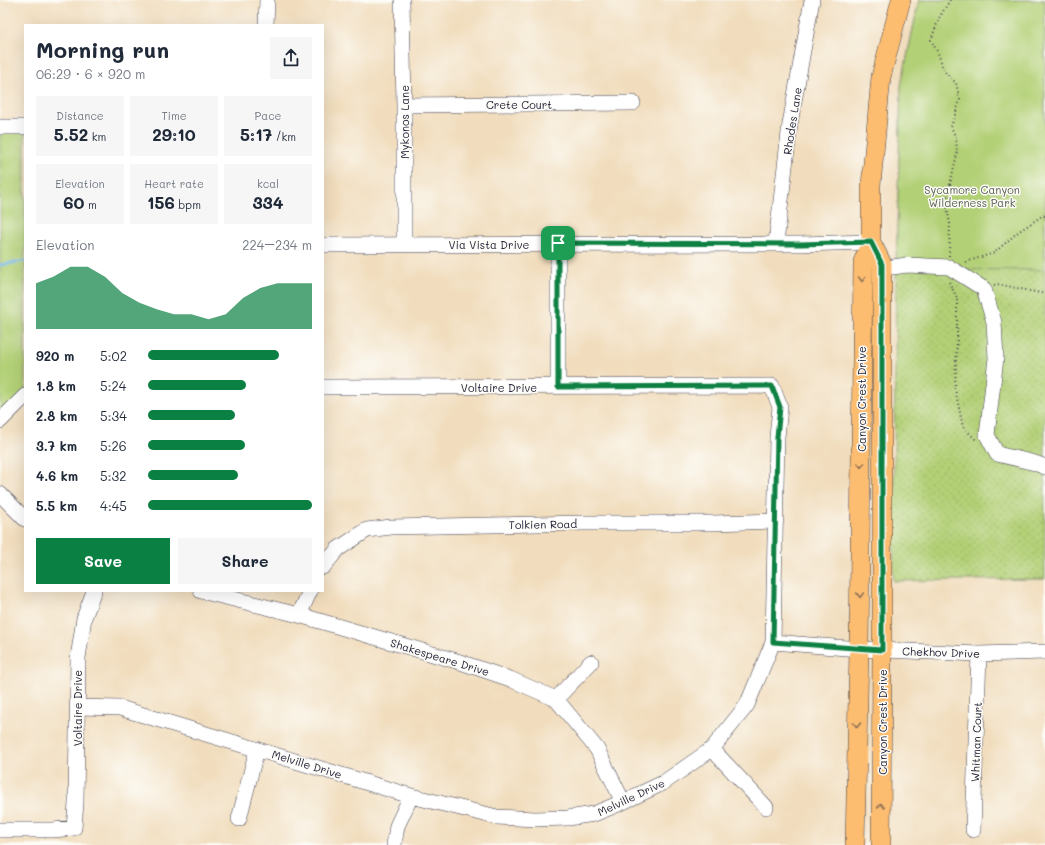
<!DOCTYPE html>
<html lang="en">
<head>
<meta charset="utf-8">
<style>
	:root { --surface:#fff; --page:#f6f6f7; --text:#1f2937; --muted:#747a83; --accent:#0b8043 }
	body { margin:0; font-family:Mali,sans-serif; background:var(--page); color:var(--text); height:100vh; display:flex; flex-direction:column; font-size:15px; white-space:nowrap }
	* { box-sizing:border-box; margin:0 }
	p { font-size:13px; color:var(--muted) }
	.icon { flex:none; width:22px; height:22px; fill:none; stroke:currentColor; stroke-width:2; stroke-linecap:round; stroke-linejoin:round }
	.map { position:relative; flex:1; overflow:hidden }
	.panel { position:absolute; left:24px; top:24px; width:300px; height:568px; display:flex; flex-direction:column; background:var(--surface); border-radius:0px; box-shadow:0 4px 16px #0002 }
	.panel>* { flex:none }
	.pin { position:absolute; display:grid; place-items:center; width:34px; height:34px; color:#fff; margin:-17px; border-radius:8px; box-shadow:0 2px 6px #0006 }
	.round { display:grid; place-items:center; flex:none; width:42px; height:42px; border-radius:0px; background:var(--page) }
	.overview { display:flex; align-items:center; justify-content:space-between; height:68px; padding:0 12px }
	h1 { font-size:22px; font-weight:700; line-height:30px }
	.stats { display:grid; grid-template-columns:repeat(3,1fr); gap:6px; height:68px; padding:4px 12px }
	.stats div { display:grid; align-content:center; border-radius:0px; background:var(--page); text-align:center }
	.stats b { font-size:17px; font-weight:700 }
	.stats small { font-size:11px; font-weight:400 }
	.stats p { font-size:11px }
	.chart { height:112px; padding:8px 12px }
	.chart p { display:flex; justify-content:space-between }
	.chart svg { width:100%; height:72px; margin-top:4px; fill:var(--accent); opacity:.7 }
	.primary-button { display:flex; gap:8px; margin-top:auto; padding:8px 12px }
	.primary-button a { flex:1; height:46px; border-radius:0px; background:var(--accent); color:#fff; font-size:16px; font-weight:700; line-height:46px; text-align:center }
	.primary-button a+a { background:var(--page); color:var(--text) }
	ul { padding:0 12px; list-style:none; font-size:13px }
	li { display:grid; grid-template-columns:64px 48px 1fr; align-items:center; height:30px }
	li i { height:10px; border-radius:5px; background:var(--accent) }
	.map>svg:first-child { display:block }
</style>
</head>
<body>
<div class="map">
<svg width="1045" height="845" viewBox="0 0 1045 845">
	<defs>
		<pattern id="grass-dots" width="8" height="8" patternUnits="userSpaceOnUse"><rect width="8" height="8" fill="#b2d076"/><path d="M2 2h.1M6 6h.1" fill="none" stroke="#99b267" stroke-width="1.8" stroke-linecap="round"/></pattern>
	</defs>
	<rect width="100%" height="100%" fill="#fdfcf7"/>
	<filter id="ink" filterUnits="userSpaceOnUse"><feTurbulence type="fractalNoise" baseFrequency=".025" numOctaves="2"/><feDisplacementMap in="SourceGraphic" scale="8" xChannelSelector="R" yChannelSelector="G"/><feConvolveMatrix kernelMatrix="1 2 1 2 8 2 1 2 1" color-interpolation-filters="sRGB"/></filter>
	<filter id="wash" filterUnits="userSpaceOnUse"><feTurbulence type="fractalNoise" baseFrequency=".012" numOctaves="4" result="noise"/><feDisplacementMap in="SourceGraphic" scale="16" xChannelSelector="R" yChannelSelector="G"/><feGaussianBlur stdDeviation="0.9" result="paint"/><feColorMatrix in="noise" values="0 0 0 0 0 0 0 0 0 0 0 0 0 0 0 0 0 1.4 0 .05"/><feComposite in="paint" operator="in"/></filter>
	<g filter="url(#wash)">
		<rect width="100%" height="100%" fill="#f1ddbd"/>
		<path fill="url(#grass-dots)" stroke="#6a7958" d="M919 0H1045V579L893 581 896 269 901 86Z"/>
		<path fill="#b2d076" stroke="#6a7958" d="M919 0H1045V270L896 269 901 86Z
			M0 126H25V399L0 422Z"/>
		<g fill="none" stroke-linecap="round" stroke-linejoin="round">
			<path stroke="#6eb5e5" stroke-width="3" d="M0 265 25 261"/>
		</g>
	</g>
	<g filter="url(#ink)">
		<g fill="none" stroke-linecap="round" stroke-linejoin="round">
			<g stroke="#413e4e" stroke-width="16">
				<path id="minor" d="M402 0 404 105V244
					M266 25 267 0
					M404 105 633 103
					M0 127H25
					M558 243V387
					M776 243 790 124 812 0
					M323 245 800 244 871 242
					M893 267 907 265 949 267 984 289 994 322 996 358 987 435 997 454 1035 463 1045 467
					M0 421 25 396
					M0 494 25 519
					M323 567 338 549 367 530 391 527 583 523H713L776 521
					M201 591 299 615 460 662 510 679 556 699 597 749 623 802
					M299 615 310 591
					M773 642 859 649 979 654 1045 652
					M556 699 591 662
					M78 707 120 708 411 796 497 817 535 819 568 818 594 814 623 802 663 783 712 749 747 705 773 642 777 437 780 407 772 386 323 387
					M712 749 766 807
					M239 819 257 749
					M0 830H53L74 828 76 803 78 658 84 618 94 591
					M973 830 979 654
					M394 845 397 826 411 796"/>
			</g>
			<g stroke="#413e4e" stroke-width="20">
				<path id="major" d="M871 242 882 264V650L881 845
					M855 845 859 649 863 262 871 242V185L881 77 901 0"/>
			</g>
			<path stroke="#413e4e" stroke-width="2" stroke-dasharray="1 3" stroke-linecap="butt" d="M949 256 950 224 946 202 957 154 956 138 951 127 960 100 956 83 944 71 938 53 931 40 939 18 950 0
				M966 262 994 253 1018 232 1042 216H1045
				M949 282 957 298V338L955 389 963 427 976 440
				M994 285 997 284 1045 294"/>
			<use href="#minor" stroke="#fff" stroke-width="15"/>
			<use href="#major" stroke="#fcbd6f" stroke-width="19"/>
		</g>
		<defs><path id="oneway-chevron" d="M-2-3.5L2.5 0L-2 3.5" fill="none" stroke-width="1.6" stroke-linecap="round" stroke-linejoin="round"/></defs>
		<g stroke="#8f7055">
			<use href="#oneway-chevron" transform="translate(862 279) rotate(90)"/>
			<use href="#oneway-chevron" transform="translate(861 465) rotate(90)"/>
			<use href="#oneway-chevron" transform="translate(860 595) rotate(90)"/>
			<use href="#oneway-chevron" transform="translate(857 725) rotate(91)"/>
			<use href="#oneway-chevron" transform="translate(881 806) rotate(-90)"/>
		</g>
	</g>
	<g fill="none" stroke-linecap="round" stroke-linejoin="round" filter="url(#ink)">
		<g stroke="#fff" stroke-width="8">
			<path id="route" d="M871 242 882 264V650L773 642 777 437 780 407 772 386 558 387V243L800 244Z"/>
		</g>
		<use href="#route" stroke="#0b8043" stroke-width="5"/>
	</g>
	<g text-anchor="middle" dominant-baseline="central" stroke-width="3" stroke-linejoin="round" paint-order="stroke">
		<g font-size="11" fill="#22223b" stroke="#fdfcf7">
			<text x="519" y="104">Crete Court</text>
			<text transform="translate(792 121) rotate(-81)">Rhodes Lane</text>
			<text transform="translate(404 122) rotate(-90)">Mykonos Lane</text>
			<text x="489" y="244">Via Vista Drive</text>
			<text x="499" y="387">Voltaire Drive</text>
			<text transform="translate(861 399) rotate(-90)">Canyon Crest Drive</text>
			<text transform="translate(543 524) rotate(-1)">Tolkien Road</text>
			<text transform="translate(941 652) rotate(2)">Chekhov Drive</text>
			<text transform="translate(440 657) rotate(17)">Shakespeare Drive</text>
			<text transform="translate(77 708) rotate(-90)">Voltaire Drive</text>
			<text transform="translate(882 722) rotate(-90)">Canyon Crest Drive</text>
			<text transform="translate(976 742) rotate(-88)">Whitman Court</text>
			<text transform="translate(307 764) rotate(17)">Melville Drive</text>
			<text transform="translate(631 797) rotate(-25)">Melville Drive</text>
		</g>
		<g font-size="11" fill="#545f50" stroke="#fdfcf7">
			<text x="972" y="189">Sycamore Canyon<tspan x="972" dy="13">Wilderness Park</tspan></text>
		</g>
	</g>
</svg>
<div class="pin" style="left:558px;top:243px;background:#1e9e55"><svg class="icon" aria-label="arrive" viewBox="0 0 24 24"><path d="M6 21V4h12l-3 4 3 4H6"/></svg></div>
<section class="panel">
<div class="overview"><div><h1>Morning run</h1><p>06:29 · 6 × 920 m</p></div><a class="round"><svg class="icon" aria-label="share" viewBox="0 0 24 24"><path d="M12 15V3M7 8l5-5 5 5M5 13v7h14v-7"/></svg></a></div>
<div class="stats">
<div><p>Distance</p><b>5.52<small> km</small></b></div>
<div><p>Time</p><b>29:10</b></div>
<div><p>Pace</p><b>5:17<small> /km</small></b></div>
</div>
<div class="stats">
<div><p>Elevation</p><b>60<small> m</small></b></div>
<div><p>Heart rate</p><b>156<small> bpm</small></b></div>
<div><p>kcal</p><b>334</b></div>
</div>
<div class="chart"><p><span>Elevation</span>224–234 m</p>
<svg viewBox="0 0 160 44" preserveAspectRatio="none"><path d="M0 44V16L10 12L20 6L30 6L40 12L50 22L60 28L70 32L80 35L90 35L100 38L110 35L120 25L130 19L140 16L150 16L160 16V44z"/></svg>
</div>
<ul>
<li><b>920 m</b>5:02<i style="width:80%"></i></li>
<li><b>1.8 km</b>5:24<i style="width:60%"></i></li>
<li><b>2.8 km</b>5:34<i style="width:53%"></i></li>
<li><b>3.7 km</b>5:26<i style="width:59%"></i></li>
<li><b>4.6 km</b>5:32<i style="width:55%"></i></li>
<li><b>5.5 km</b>4:45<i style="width:100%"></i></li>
</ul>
<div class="primary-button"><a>Save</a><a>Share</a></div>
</section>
</div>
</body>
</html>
